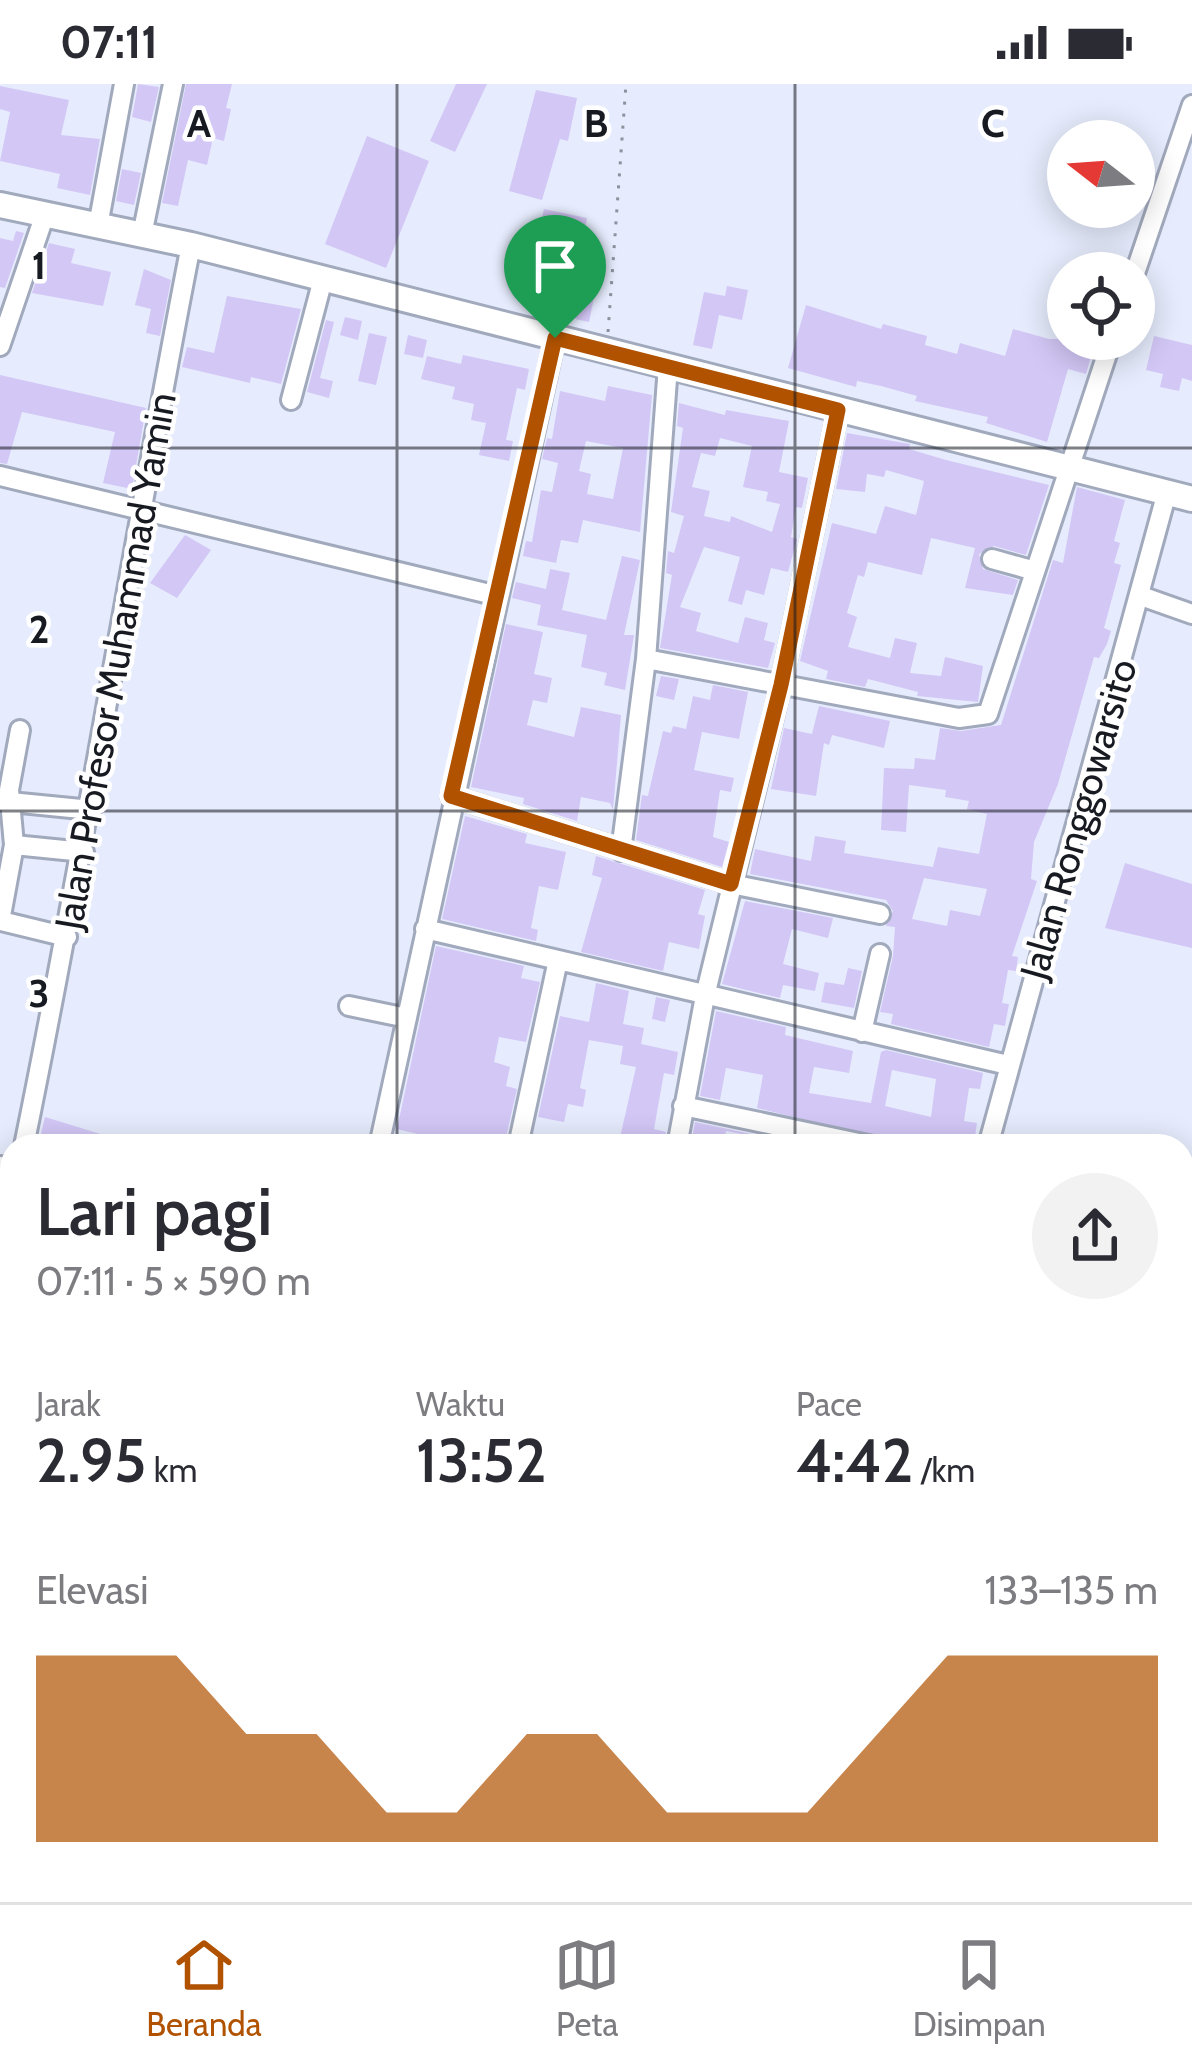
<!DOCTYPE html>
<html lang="id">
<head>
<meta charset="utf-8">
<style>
	:root { --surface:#fff; --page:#f2f2f3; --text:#2b2b33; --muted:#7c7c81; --line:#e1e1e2; --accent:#b05200 }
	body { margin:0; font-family:Cabin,sans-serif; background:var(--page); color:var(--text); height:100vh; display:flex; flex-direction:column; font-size:45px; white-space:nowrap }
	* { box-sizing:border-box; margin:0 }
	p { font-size:39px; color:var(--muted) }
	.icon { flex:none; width:66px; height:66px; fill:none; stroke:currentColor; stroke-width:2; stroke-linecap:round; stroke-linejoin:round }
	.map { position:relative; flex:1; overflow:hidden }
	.details { position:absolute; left:0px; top:1050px; width:1194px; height:768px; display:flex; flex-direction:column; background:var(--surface); border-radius:36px 36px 0 0; box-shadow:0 6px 30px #0003 }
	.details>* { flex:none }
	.needle { width:78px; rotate:287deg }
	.controls { position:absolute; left:1047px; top:36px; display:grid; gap:24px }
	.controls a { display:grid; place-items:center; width:108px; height:108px; border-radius:50%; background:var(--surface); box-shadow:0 6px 30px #0003; font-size:60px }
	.pin { position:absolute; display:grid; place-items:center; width:102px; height:102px; color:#fff; margin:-123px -51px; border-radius:50% 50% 50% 0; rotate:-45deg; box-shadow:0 0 12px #0007 }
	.pin .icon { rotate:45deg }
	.round { display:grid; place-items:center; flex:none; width:126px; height:126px; border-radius:63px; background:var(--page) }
	.overview { display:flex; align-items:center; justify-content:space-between; height:204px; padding:0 36px }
	h1 { font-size:66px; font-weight:600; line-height:90px }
	.stats { display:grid; grid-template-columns:repeat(3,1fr); gap:18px; height:204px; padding:12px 36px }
	.stats div { display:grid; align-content:center }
	.stats b { font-size:60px; font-weight:600 }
	.stats small { font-size:33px; font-weight:400 }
	.stats p { font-size:33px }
	.chart { height:336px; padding:24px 36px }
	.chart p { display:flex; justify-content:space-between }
	.chart svg { width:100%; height:216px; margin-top:12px; fill:var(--accent); opacity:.7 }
	.status { display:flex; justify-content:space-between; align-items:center; height:84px; padding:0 60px; background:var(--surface); direction:ltr }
	.status svg { height:33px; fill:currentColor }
	.tab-bar { display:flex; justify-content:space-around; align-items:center; height:168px; border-top:3px solid var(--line); background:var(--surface); font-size:33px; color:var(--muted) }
	.tab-bar a { display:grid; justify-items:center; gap:6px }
	.tab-bar .selected { color:var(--accent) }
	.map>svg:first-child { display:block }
</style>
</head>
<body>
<div class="status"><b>07:11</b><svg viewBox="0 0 49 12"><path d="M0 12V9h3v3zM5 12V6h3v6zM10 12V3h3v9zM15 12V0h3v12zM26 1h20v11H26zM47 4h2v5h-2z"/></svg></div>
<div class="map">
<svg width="1192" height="1818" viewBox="0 0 1192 1818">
	<rect width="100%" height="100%" fill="#e6ecfd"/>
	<path fill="#d3c7f6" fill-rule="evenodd" d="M138 0 159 3 151 38 132 33Z
		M186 0H232L226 24 231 25 224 57 213 54 207 81 188 76 178 122 162 119Z
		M456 0H487L455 68 430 57Z
		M0 2 69 16 61 51 100 55 90 111 57 104 60 90 0 77 10 28 0 25Z
		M536 6 577 14 568 57 560 55 542 116 509 107Z
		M367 52 429 77 386 184 325 160Z
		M122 85 141 89 134 121 116 117Z
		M544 125 587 134 577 184 599 189 589 238 575 235 578 218 557 214 560 201 528 194Z
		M16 147 24 149 5 204 0 203V154L13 157Z
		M49 159 75 165 71 179 111 188 103 222 32 209Z
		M144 185 171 196 160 252 146 249 151 225 135 221Z
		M727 202 748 206 742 236 719 231 712 265 693 261 704 208 725 212Z
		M227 212 301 225 281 300 251 293 250 299 182 283 187 263 214 269Z
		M806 221 881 245 883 240 927 252 925 261 957 270 960 259 1005 272 1013 245 1049 255H1096L1086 290 1068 285 1047 358 986 339 988 333 915 317 917 312 881 302 857 297 856 303 788 284Z
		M345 233 362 237 358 256 340 251Z
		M326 236 334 238 320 294 333 297 329 314 307 308Z
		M369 249 387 253 376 301 358 297Z
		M408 251 427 256 423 274 404 270Z
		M1154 252 1192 261V297L1182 294 1179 307 1160 303 1163 290 1146 286Z
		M463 271 529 285 525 306 517 304 506 356 513 357 509 377 479 371 486 339 471 336 474 320 452 315 455 303 421 295 427 272 461 280Z
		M0 291 146 324 132 405 103 399 115 348 22 328 7 380 0 379Z
		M608 302 652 311 640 448 583 436 578 459 561 456 556 479 523 472 526 457 532 458 541 406 552 408 558 379 542 375 547 354 552 355 560 307 605 317ZM586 357 623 364 613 415 587 410 591 390 579 387Z
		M679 319 725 331 726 326 789 337 779 388 808 394 802 424 796 423 791 453 797 455 788 488 771 484 764 511 746 506 742 521 728 517 740 473 704 463 680 523 701 529 696 547 738 559 745 533 768 539 764 556 775 559 768 584 660 564 672 491 666 489 668 467 674 469 684 432 671 428 683 344 677 342ZM720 354 752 362 743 403 768 408 766 417 780 420 772 448 731 432 730 438 704 432 710 407 692 403 701 369 715 372Z
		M847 349 910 360 909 365 946 376 1049 401 1026 471 994 462 979 470 983 485 1018 496 1013 511 965 504 975 464 931 454 922 491 868 478 864 493 858 491 847 529 857 533 848 563 890 574 895 554 917 559 910 589 941 592 945 573 983 582 978 618 917 612 918 608 868 595 865 603 826 595 828 587 800 577 832 439 876 450 885 422 916 431 924 397 886 386 884 393 867 390 865 408 836 405Z
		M1077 403 1125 416 1114 457 1120 459 1114 479 1121 481 1104 544 1111 547 1107 560 1099 574 1094 573 1058 700 1034 758 1031 795 1037 797 1012 872 1018 873 1016 887 1008 886 1002 919 1009 920 1005 942 994 940 989 963 891 940 893 930 880 928 893 872 895 843 886 842 893 827 886 816 750 790 755 765 811 777 815 752 846 757 844 769 933 783 938 763 979 770 987 730 967 725 969 717 945 713 946 706 909 701 906 748 881 746 884 684 914 685 915 674 935 676 940 644 961 647 1001 641 1053 476 1063 479ZM924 794 987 805 980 832 950 826 947 842 912 835Z
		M185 451 211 466 177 514 150 499Z
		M622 472 640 476 624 551H634L625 606 604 601 607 589 581 583 587 551 537 541 541 521 512 514 516 498 546 505 550 485 570 489 562 526 606 536Z
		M506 540 543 548 534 590 552 594 547 619 533 616 527 641 574 653 581 623 621 631 613 726 610 719 581 713 577 737 523 720 524 714 471 703Z
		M661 592 679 595 674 616 656 612Z
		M713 601 748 608 739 655 702 648 694 686 734 694 731 708 720 706 713 753 729 758 722 783 636 756 642 711 648 712 663 647 671 649 673 642 686 645 693 612 710 616Z
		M819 622 890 637 884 664 832 651 829 661 824 659 816 712 771 705 784 644 812 650Z
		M465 732 527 750 525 759 566 768 558 806 539 802 531 844 538 846 536 857 442 835Z
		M596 772 705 806 698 830 705 832 699 865 669 858 663 887 581 868 602 794 592 791Z
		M1125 779 1192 800V864L1105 844Z
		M745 817 833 834 828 854 792 845 783 880 819 889 815 907 783 901 780 914 722 900Z
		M436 862 524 882 521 894 540 898 526 958 499 953 494 978 510 983 506 1002 517 1005 504 1062H433L434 1054 397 1045Z
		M848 884 862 887 854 924 821 918 825 898 844 901Z
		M596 899 629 907 623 940 644 944 641 960 678 968 674 991 664 989 654 1045 666 1048 664 1062 619 1058 636 983 620 980 623 962 589 956 580 1004 586 1006 583 1023 568 1020 564 1038 538 1033 560 932 589 938Z
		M656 913 670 916 665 938 652 935Z
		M716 927 786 943 785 951 853 967 849 989 814 983 809 1009 871 1019 881 968 886 966 983 989 980 1005 969 1004 964 1037 977 1039 975 1053 961 1051 959 1062H914L757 1024 763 991 726 984 720 1016 700 1012ZM892 986 936 995 931 1033 885 1022Z
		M45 1033 130 1059 129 1062H38Z
		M695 1038 807 1062H776L777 1057 726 1047 723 1062 691 1060Z"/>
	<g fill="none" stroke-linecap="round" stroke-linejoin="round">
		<g stroke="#a1a9bc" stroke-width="24">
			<path id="minor" d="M98 142 124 0
				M142 151 173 0
				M1134 192 1192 21
				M0 262 45 130
				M291 316 323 195
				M0 392 498 512
				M992 475 1035 487
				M1141 512 1192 530
				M646 575 959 634 988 630 1112 255
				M20 646 9 706 14 761 84 768
				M451 712 731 800 880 830
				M0 717 91 726
				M621 767 646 575 668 282
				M0 837 14 761
				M1 837 67 853
				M425 845 1008 981
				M349 922 407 934
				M862 948 880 870
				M683 1022 873 1062
				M24 1062C85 763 132 461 191 161
				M379 1062 555 254
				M518 1062 558 876
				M677 1062 705 912 781 601 838 326
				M988 1062 1167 408
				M0 1082 12 1085
				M0 1271 12 1221
				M1182 1295H1192
				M0 1324 12 1327
				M0 1518 12 1523
				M1182 1662 1192 1665
				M0 1702 12 1706
				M300 1806 334 1818
				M829 1806 860 1818
				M1038 1806 1068 1818
				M114 1818 119 1806
				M499 1818 504 1806
				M729 1818 734 1806
				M986 1818 990 1806
				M1112 1818 1116 1806"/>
		</g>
		<g stroke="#a1a9bc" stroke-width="30">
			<path id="major" d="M0 121 191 161 1192 415"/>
		</g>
		<path stroke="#8c919d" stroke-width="3" stroke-dasharray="3 9" stroke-linecap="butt" d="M608 248 626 0"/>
		<use href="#minor" stroke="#fff" stroke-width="18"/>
		<use href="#major" stroke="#fff" stroke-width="24"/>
	</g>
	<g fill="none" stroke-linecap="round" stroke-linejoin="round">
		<g stroke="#fff" stroke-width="24">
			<path id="route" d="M555 254 838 326 781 601 731 800 451 712Z"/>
		</g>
		<use href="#route" stroke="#b05200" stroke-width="15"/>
	</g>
	<path fill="none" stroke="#171a21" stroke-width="3" stroke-opacity="0.55" d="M397 0V1062M795 0V1062M0 364H1192M0 727H1192M0 1091H12M1182 1091H1192M0 1454H12M1182 1454H1192M397 1806V1818M795 1806V1818"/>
	<g text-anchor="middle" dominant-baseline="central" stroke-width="9" stroke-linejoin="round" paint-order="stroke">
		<g font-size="39" fill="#171a21" stroke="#fff">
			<text transform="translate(115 577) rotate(-80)">Jalan Profesor Muhammad Yamin</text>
			<text transform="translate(1078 735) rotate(-74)">Jalan Ronggowarsito</text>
		</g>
	</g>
	<g font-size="39" text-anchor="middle" font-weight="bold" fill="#171a21" stroke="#fff" stroke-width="9" stroke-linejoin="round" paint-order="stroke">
		<text x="199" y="53">A</text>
		<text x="596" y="53">B</text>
		<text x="993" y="53">C</text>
		<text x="39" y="195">1</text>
		<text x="39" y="559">2</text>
		<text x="39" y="923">3</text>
	</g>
</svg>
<div class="controls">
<a><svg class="needle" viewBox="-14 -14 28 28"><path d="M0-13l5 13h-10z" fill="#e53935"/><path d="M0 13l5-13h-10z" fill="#7c7c81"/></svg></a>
<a><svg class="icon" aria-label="locate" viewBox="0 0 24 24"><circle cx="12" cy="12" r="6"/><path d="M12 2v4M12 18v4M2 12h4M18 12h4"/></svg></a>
</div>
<div class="pin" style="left:555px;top:254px;background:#1e9e55"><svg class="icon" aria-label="arrive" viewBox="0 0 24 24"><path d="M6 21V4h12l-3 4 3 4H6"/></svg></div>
<section class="details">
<div class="overview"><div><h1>Lari pagi</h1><p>07:11 · 5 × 590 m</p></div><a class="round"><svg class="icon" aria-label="share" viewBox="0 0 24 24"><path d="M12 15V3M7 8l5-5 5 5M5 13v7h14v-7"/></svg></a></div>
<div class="stats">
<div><p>Jarak</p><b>2.95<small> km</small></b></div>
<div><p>Waktu</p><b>13:52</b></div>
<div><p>Pace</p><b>4:42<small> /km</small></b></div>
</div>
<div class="chart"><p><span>Elevasi</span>133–135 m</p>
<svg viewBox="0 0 160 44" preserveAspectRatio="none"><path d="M0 44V6L10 6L20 6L30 22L40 22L50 38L60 38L70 22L80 22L90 38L100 38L110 38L120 22L130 6L140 6L150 6L160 6V44z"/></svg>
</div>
</section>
</div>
<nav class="tab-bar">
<a class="selected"><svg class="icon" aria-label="home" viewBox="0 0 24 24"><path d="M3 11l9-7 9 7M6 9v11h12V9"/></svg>Beranda</a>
<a><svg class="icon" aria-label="map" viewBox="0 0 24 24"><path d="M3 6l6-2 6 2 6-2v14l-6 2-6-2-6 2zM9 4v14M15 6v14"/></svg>Peta</a>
<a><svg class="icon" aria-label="saved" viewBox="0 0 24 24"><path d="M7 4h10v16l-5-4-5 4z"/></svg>Disimpan</a>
</nav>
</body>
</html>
